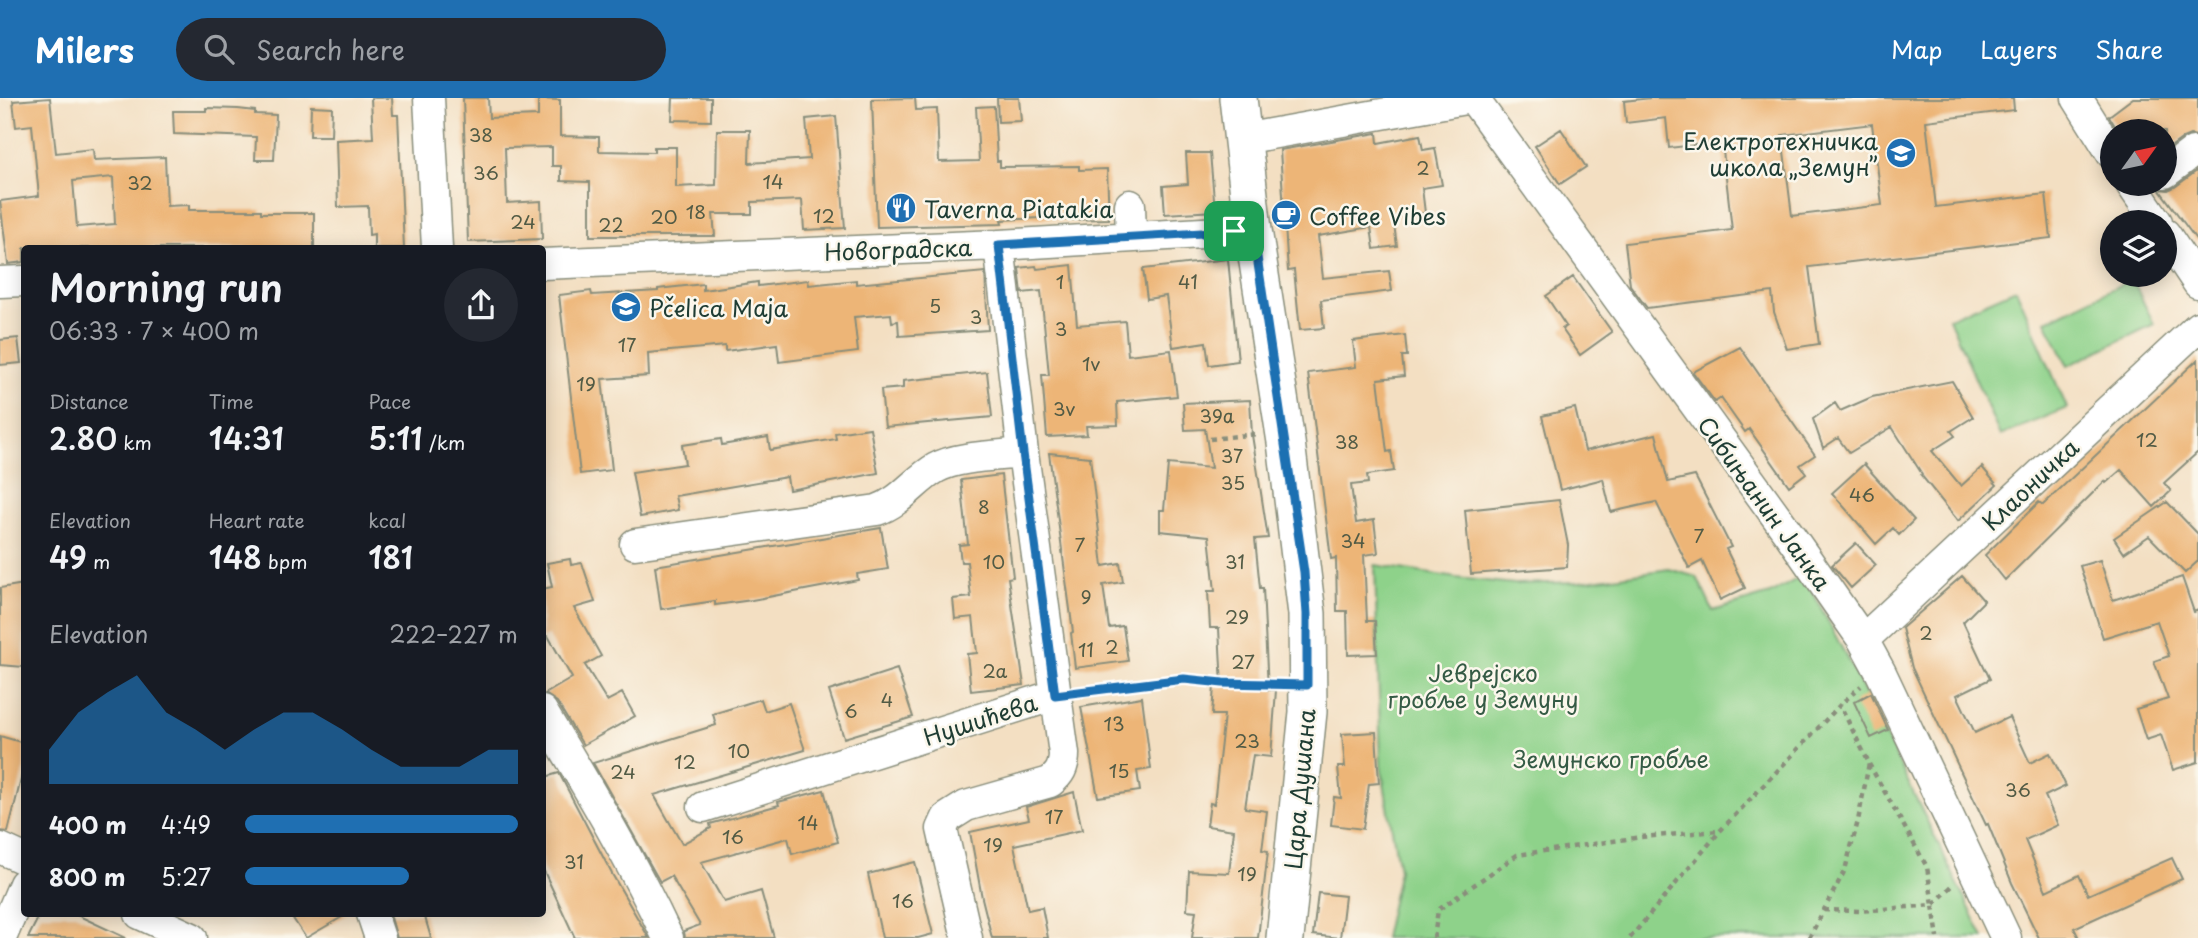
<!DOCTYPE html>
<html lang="en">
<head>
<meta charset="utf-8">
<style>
	:root { --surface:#171b24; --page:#242831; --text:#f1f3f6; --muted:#9ea1a6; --accent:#1f6fb2 }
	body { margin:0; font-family:"Playpen Sans",sans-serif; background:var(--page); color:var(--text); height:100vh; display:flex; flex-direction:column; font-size:26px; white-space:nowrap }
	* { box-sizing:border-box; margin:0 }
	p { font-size:23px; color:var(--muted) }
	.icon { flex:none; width:38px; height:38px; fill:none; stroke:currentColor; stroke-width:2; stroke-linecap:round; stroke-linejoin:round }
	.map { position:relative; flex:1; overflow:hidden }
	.details { position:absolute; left:21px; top:147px; width:525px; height:672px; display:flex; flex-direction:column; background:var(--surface); border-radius:7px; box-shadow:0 4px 18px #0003 }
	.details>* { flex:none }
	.needle { width:46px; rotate:57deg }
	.fabs { position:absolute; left:2100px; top:21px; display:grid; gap:14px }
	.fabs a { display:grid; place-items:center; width:77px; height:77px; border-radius:50%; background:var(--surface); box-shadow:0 4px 18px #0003; font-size:35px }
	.pin { position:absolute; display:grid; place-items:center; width:60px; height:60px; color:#fff; margin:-30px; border-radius:14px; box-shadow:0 4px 10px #0006 }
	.round { display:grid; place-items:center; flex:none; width:74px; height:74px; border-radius:37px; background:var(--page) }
	.headline { display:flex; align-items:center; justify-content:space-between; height:119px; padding:0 28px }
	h1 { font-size:38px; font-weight:600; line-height:52px }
	.metrics { display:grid; grid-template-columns:repeat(3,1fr); gap:10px; height:119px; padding:7px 28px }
	.metrics div { display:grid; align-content:center }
	.metrics b { font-size:30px; font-weight:600 }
	.metrics small { font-size:19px; font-weight:400 }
	.metrics p { font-size:19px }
	.chart { height:196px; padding:14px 28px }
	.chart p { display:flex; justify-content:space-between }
	.chart svg { width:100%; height:126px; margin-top:7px; fill:var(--accent); opacity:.7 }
	ul { padding:0 28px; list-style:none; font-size:23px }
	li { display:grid; grid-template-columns:112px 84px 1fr; align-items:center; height:52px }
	li i { height:18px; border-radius:9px; background:var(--accent) }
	header { display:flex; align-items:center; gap:42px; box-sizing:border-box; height:98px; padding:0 35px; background:var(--accent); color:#fff }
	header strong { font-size:33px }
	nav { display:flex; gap:38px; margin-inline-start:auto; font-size:24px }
	.search { width:490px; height:63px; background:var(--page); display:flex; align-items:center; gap:18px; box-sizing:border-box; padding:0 24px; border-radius:38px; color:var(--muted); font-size:26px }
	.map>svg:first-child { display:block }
</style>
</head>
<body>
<header>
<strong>Milers</strong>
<div class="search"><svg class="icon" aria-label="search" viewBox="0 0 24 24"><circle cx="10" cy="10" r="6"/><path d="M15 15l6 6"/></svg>Search here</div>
<nav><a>Map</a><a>Layers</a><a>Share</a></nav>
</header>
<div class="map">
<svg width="2198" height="840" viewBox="0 0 2198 840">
	<rect width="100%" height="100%" fill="#fbf7ec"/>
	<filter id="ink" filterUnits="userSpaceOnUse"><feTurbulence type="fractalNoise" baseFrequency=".0143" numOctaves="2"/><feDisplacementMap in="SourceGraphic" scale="14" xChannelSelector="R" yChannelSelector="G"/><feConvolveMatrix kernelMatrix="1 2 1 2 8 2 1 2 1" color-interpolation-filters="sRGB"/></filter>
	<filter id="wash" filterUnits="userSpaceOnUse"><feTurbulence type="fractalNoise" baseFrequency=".00686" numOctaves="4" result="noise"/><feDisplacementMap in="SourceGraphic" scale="28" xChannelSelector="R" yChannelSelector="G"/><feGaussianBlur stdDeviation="1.57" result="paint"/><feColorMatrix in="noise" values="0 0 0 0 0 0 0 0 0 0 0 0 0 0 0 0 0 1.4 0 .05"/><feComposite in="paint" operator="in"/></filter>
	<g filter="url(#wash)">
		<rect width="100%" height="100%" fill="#f3dfc2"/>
		<path fill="#8ed28a" stroke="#56885f" stroke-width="2" d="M2132 181 2154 226 2068 268 2046 223Z
			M2016 191 2067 310 2000 338 1949 220Z
			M1375 467 1456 480 1515 486 1579 484 1669 471 1697 479 1713 513 1770 496 1804 477 1861 587 1984 840H1384L1399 772 1381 668Z"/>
		<g id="blocks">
			<path fill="#edb577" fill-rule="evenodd" d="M50 0 56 55 93 51 94 62 165 59 167 108 189 107V112H261V115H314V150H24V164L8 166 0 103 39 98 32 27 16 29 13 3ZM113 79 115 126 77 129 73 83Z
				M371 0H392L393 17H398L404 150H374V136L369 137 368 108 338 109 336 42 373 40Z
				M463 0H488L489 20 538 18V1L560 2V38L599 39V53L654 54V49H676V89L716 87 717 32H750L749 65 809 61 806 21 836 18 845 130 804 132 802 102 752 104V116H713L715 138H590V84L561 83V68H552V49L505 50 507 105 541 103 542 141 468 144Z
				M673 0H711V23L672 22Z
				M915 0 916 12 937 11 939 64 979 63 976 9 994 8 997 63H1000V69L1079 68V72L1107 71 1109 121 1058 122V119L1001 122 1002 126 877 129 872 1Z
				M997 0H1019L1021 23 998 24Z
				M1651 0H2013L2014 12 1926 23 1936 109 2046 96 2051 140 1809 169 1819 246 1787 251 1774 214 1772 194 1647 210 1630 187 1625 145 1732 132 1722 44 1669 50 1666 20 1626 25 1624 3ZM1872 26 1882 107 1792 118 1782 37Z
				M2133 0H2198V38L2190 37 2183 40 2165 53V33H2118L2109 18Z
				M311 8 332 9 331 38H310Z
				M206 10 238 11 255 13V16L276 17 274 62H255L256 39 174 36 173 13H206Z
				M1561 31 1586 69 1560 86 1535 48Z
				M1377 35 1378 45 1420 37 1423 52 1435 50 1442 87 1422 90 1425 115 1393 119 1397 148 1374 151 1371 129 1318 138 1323 180 1389 173 1392 193 1321 202 1324 230 1300 232 1294 172 1288 173 1280 52Z
				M1186 55H1210L1215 113 1165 116 1163 88 1188 86Z
				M2198 72V144L2159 91 2168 92 2175 89Z
				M1228 161 1238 263 1209 267 1206 244 1173 249 1166 198 1147 201 1143 171Z
				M1072 167 1077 227 1125 223 1128 257 1171 252 1177 298 1117 304 1118 327 1086 328 1087 337 1047 339 1042 277H1049L1041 193 1022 195 1019 170 1036 168 1037 171Z
				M985 174 988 232 899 238 898 223 892 224 891 216 854 219 858 254 779 264 777 246 725 253V248L648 255 649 278 602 281 612 372 580 376 559 197 591 193 592 197 658 193V191L703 186V192L758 184V188L808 182 809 187 856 182V186Z
				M1573 179 1612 234 1580 257 1562 231 1566 228 1546 198Z
				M1405 237 1407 258H1402L1404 278 1378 281 1387 354 1391 353 1394 373 1367 377 1368 385 1351 387 1356 425 1374 422 1378 455 1364 457 1367 523H1375L1377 556 1348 557 1347 513H1337L1336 460 1331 461 1308 275 1356 269 1353 243Z
				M18 240 21 265 0 267V242Z
				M1740 249 1815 357 1800 367 1806 375 1789 388 1749 331 1745 334 1721 300 1715 304 1693 274Z
				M2198 261V354L2164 385 2171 393 2154 409 2121 372 2106 385 2105 383 2005 482 1985 457 2039 404 2043 407Z
				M987 274 992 319 885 329 881 292 903 290V283Z
				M1952 283 1973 319 1951 333 1955 338 1932 353 1961 388 1982 369 1997 387 1958 423 1921 377 1922 376 1892 329 1849 355 1838 340 1823 350 1813 321 1835 305 1840 313 1872 299Z
				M1250 302 1252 337 1268 440 1255 441 1260 490H1263L1268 592H1276L1271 659 1253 657 1245 710 1267 713 1262 752 1268 753 1258 840H1192L1196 813 1187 812 1189 773 1229 775 1234 732 1207 728 1210 705 1214 706 1224 617H1212L1214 588 1222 589 1219 530H1210L1208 493H1215L1209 438 1160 433V412H1164L1168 366 1211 370 1205 331 1185 332 1183 305Z
				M1575 310 1585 353 1656 336 1668 384 1695 378 1731 449 1726 451 1745 490 1720 502 1702 463 1689 470 1656 404 1611 414 1603 381 1560 392 1542 318Z
				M870 330 878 375 789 392 787 379 675 398 678 412 640 419 632 374 685 366 682 347 721 341 722 347 768 339 770 352 836 341 835 335Z
				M1049 355 1090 359 1103 468 1120 465 1123 484 1103 487 1109 530 1123 528 1128 563 1075 570 1071 535 1073 534Z
				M1864 366 1914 422 1899 437 1893 430 1876 446 1832 395Z
				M1001 377 1013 479 1008 480 1024 587 971 593 967 556 977 555 973 519 955 521 953 501 971 499 967 464H961L959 447 968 446 961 382Z
				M1559 402 1568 447 1567 469 1471 476 1465 412Z
				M2167 404 2198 436V463L2185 475 2149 438 2124 455 2114 440Z
				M881 430 888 471 857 476 858 482 752 502 715 507V503L661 511 655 468Z
				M1856 445 1876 467 1851 490 1832 467Z
				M570 461 571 467 582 465 595 504 574 510 601 558 585 567 607 603 622 595 635 618 583 647 557 604 545 596 572 580 548 538 542 540V491L552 489 547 465Z
				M2100 462 2113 502 2182 479 2194 514 2198 512V664L2173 672 2161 637 2146 642 2136 611 2168 601 2154 563 2169 558 2157 523 2103 540 2080 468Z
				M1962 478 1984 503 1963 524 1990 581 1957 597 1975 635 2009 619 2030 665 2050 655 2066 688 2045 698 2058 727 2025 742 2046 793 2079 777 2088 797 2172 760 2182 781 2074 830 2079 840H2039L2012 785 1988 726 1986 727 1912 570 1902 530Z
				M24 486V569L0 567V490Z
				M897 571 913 619 844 640 829 593Z
				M1871 595 1888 632 1871 640 1854 604Z
				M1142 599 1151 671 1137 673 1140 693 1098 699 1081 609Z
				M761 601 765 613 789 605 805 652 654 697 682 746 711 730 710 726 779 707 778 704 824 692 838 744 792 756 788 740 701 764 724 804 761 793 774 840H685L684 833 700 827 671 778 660 784 593 665 716 627 713 616Z
				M1376 634 1379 685 1369 686 1363 731 1331 727 1334 699 1341 700 1338 669H1345L1342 636Z
				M0 638 24 645V669L8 734 0 733Z
				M559 675 612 776 649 840H575L542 769V680Z
				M1074 694 1082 732 1014 747 1028 812 1042 809 1048 840H992L982 800 970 734 1029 721 1026 709Z
				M915 764 933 836 918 840H882L868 776Z
				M1318 795 1345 798 1340 840 1313 837Z
				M40 816H75L126 840H28Z
				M290 816H347L306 840Z
				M390 816H424L431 840H397Z"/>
		</g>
	</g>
	<g filter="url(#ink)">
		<use href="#blocks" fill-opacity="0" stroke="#898e7b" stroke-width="2"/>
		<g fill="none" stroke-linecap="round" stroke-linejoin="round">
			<g stroke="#898e7b" stroke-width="33">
				<path id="minor" d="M429 0 437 150
					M1473 0 1789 436 1863 542 1881 575 2006 840
					M2077 0 2112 56
					M1243 41 1471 0
					M2165 75 2193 54
					M2131 86 2157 124
					M1130 107 1131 139
					M2165 136 2198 185
					M542 166 999 147 1253 132
					M0 184 24 183
					M635 446 877 412C901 404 915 382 936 370 957 358 998 358 1023 355
					M1863 542 2198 229
					M542 613C587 688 631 761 668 840
					M703 709 1055 597
					M0 750 24 761
					M140 816 192 840
					M372 816 380 840
					M1 840 24 786
					M967 840 942 731 947 720 966 708 1050 684C1060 676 1064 669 1064 656L1023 355 999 147"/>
			</g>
			<g stroke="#898e7b" stroke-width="40">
				<path id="major" d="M1238 0 1253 132 1286 344 1307 516 1308 614 1285 840"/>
			</g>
			<path stroke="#898e7b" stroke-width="4.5" stroke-dasharray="5 5" stroke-linecap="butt" d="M1210 341 1257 336
				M1080 594 1184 581 1280 587
				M1869 666 1927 769 1933 807
				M1934 806 1952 788
				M1824 812 1859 813 1933 807 1938 840
				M1434 840 1438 812 1517 757 1641 739 1719 733
				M1630 840 1720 733 1840 607 1861 588
				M1809 840 1845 772 1858 723 1869 665 1840 607"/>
			<use href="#minor" stroke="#fff" stroke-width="30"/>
			<use href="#major" stroke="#fff" stroke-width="37"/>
		</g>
	</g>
	<g fill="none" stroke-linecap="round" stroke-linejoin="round" filter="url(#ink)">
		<g stroke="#fff" stroke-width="14">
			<path id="route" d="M1253 132 1304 474 1307 516V587L1223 585 1184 581 1055 597 1023 355 999 147Z"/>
		</g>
		<use href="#route" stroke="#1f6fb2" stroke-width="9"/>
	</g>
	<defs>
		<g id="school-disc" transform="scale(1.575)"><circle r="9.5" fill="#1f6fb2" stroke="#fbf7ec"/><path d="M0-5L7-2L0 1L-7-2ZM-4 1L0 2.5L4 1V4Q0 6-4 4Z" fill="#fff"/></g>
		<g id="restaurant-disc" transform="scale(1.575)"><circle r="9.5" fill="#1f6fb2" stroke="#fbf7ec"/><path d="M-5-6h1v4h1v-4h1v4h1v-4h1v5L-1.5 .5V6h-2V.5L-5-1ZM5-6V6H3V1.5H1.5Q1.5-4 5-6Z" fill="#fff"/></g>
		<g id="cafe-disc" transform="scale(1.575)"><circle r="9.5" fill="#1f6fb2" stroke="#fbf7ec"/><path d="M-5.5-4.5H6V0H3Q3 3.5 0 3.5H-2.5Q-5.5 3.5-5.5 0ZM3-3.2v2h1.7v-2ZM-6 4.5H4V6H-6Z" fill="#fff"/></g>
	</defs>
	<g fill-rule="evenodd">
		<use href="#school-disc" x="1901" y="55"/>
		<use href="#restaurant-disc" x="901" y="110"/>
		<use href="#cafe-disc" x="1286" y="117"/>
		<use href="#school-disc" x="626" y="209"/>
	</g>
	<g text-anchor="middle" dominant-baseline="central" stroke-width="5" stroke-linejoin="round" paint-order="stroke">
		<g font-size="19" fill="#525b45">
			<text x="481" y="36">38</text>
			<text x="1423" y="69">2</text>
			<text x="486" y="74">36</text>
			<text x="773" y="83">14</text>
			<text x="140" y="84">32</text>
			<text x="696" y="113">18</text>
			<text x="824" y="117">12</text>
			<text x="664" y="118">20</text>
			<text x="523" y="123">24</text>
			<text x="611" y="126">22</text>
			<text x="1060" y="183">1</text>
			<text x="1188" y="183">41</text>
			<text x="935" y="207">5</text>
			<text x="976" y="218">3</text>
			<text x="1061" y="230">3</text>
			<text x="627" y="246">17</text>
			<text x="1091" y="265">1v</text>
			<text x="586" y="285">19</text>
			<text x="1064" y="310">3v</text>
			<text x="1217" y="317">39a</text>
			<text x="2147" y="341">12</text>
			<text x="1347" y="343">38</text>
			<text x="1232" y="357">37</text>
			<text x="1233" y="384">35</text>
			<text x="1862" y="396">46</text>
			<text x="984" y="408">8</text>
			<text x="1699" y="437">7</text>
			<text x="1353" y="442">34</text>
			<text x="1080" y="446">7</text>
			<text x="994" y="463">10</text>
			<text x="1235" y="463">31</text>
			<text x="1086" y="498">9</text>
			<text x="1237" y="518">29</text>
			<text x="1926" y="534">2</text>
			<text x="1112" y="548">2</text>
			<text x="1086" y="551">11</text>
			<text x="1243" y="563">27</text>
			<text x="995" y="572">2a</text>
			<text x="887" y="601">4</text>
			<text x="851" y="612">6</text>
			<text x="1114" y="625">13</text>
			<text x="1247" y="642">23</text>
			<text x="739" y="652">10</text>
			<text x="685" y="663">12</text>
			<text x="1119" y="672">15</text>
			<text x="623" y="673">24</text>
			<text x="2018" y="691">36</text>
			<text x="1054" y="718">17</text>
			<text x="808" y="724">14</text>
			<text x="733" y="738">16</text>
			<text x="993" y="746">19</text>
			<text x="574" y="763">31</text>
			<text x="1247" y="775">19</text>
			<text x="903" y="802">16</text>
		</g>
		<g font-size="23" fill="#1f3d34" stroke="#fbf7ec" text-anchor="start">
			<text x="1878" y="42" text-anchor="end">Електротехничка<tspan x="1878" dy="26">школа „Земун”</tspan></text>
			<text x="924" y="110">Taverna Piatakia</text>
			<text x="1309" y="117">Coffee Vibes</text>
			<text x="649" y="209">Pčelica Maja</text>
		</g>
		<g font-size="23" fill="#1f3d34" stroke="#fbf7ec">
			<text transform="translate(898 151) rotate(-2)">Новоградска</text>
			<text transform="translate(2030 386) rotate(-43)">Клаоничка</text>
			<text transform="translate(1765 405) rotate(54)">Сибињанин Јанка</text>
			<text transform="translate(980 621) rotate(-18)">Нушићева</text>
			<text transform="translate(1299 691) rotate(-85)">Цара Душана</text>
		</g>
		<g font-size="23" fill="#355b45" stroke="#fbf7ec">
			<text x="1483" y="574">Јеврејско<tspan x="1483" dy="26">гробље у Земуну</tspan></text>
			<text x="1611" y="660">Земунско гробље</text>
		</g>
	</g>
</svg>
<div class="fabs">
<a><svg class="needle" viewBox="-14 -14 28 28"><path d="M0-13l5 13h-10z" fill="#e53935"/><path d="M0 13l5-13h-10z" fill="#9ea1a6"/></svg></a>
<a><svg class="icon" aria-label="layers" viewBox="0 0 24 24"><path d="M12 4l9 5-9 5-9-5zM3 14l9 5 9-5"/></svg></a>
</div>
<div class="pin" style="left:1234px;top:133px;background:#1e9e55"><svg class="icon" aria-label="arrive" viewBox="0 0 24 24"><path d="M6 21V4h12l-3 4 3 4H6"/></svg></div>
<section class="details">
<div class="headline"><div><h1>Morning run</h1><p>06:33 · 7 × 400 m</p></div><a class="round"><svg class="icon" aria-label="share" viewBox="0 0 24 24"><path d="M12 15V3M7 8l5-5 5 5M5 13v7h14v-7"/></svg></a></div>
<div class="metrics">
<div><p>Distance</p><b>2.80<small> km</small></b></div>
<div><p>Time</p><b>14:31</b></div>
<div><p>Pace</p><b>5:11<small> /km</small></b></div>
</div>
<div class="metrics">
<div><p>Elevation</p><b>49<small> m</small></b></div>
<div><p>Heart rate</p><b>148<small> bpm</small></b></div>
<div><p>kcal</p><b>181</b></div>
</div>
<div class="chart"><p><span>Elevation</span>222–227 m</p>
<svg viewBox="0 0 160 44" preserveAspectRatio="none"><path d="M0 44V32L10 19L20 12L30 6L40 19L50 25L60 32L70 25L80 19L90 19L100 25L110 32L120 38L130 38L140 38L150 32L160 32V44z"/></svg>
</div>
<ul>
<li><b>400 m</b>4:49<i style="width:100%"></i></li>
<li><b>800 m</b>5:27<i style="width:60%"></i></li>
</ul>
</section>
</div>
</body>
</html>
